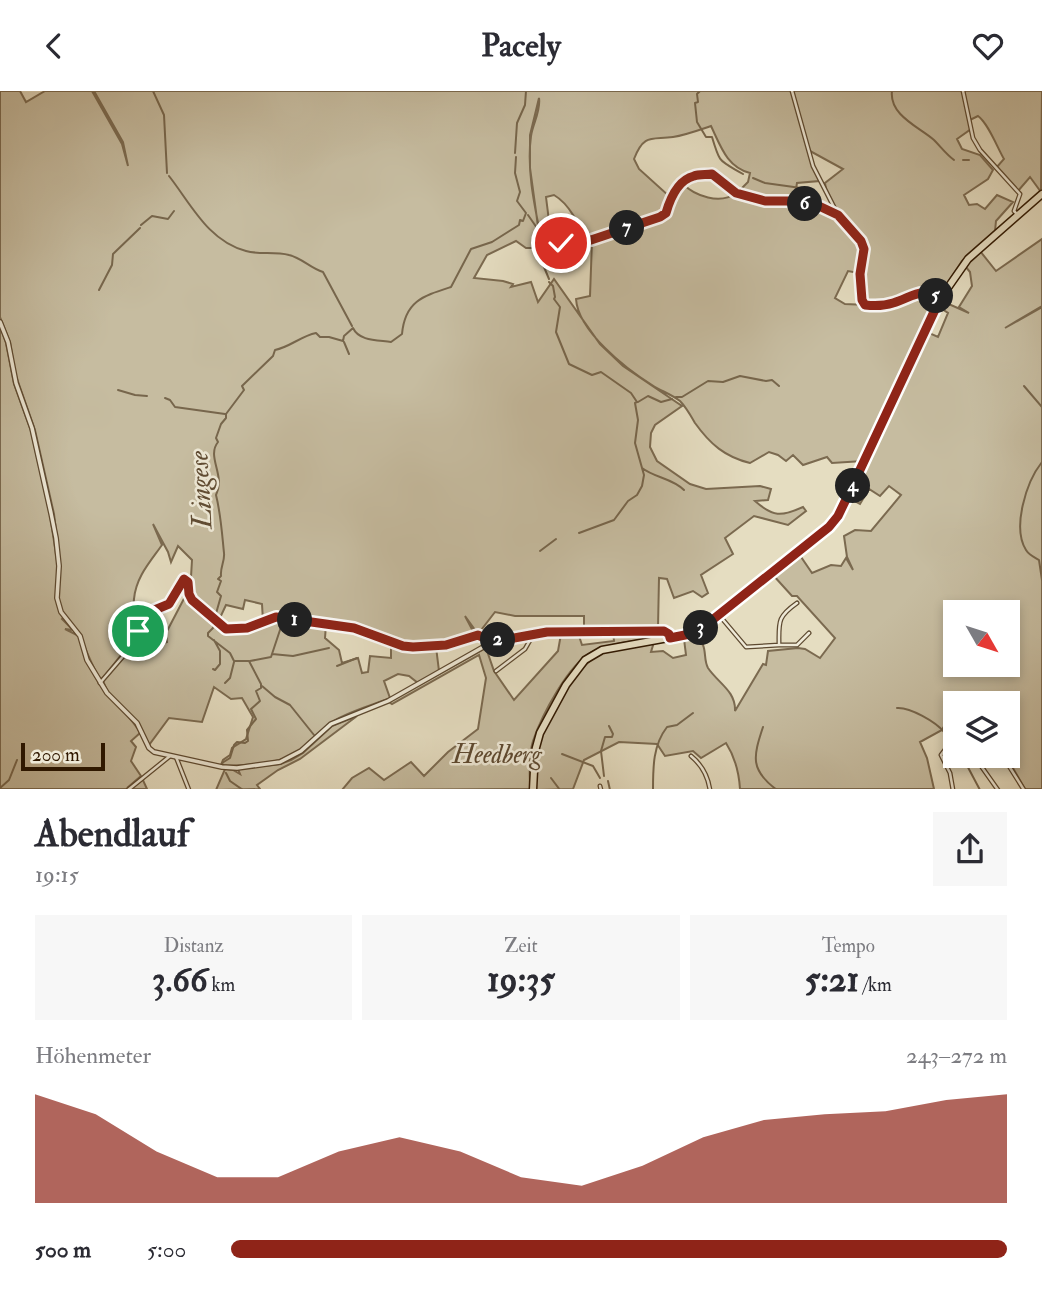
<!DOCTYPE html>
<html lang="de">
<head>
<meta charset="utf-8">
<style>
	:root { --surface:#fff; --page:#f7f7f7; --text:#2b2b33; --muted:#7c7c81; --accent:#8f2418 }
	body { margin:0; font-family:"IM FELL Double Pica",serif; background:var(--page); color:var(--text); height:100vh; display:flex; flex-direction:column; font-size:26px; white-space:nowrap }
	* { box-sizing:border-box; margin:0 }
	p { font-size:23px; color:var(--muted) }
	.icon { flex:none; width:38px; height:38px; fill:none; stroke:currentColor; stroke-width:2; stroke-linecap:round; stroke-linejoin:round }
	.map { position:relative; height:698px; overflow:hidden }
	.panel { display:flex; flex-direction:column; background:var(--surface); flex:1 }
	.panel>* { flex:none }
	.needle { width:46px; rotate:129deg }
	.tools { position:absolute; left:943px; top:509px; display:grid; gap:14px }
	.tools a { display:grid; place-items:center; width:77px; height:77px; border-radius:0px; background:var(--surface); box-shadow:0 4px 10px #0003; font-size:35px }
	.scale { position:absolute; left:21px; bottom:18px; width:84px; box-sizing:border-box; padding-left:7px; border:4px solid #301800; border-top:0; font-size:19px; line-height:24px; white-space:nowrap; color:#301800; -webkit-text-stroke:5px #eee9d7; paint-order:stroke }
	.pin { position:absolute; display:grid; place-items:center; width:60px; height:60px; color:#fff; margin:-30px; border:4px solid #fff; border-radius:50%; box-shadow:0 2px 7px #0007 }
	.km { position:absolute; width:35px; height:35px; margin:-18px; border-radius:50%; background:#222; color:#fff; font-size:19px; line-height:35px; text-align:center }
	.round { display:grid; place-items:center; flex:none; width:74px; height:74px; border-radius:0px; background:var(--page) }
	.headline { display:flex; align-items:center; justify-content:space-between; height:119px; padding:0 35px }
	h1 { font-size:38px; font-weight:700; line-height:52px }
	.stats { display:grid; grid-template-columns:repeat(3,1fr); gap:10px; height:119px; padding:7px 35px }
	.stats div { display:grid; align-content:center; border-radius:0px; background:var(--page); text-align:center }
	.stats b { font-size:35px; font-weight:700 }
	.stats small { font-size:19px; font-weight:400 }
	.stats p { font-size:19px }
	.chart { height:196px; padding:14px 35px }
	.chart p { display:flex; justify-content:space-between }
	.chart svg { width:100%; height:126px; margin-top:7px; fill:var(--accent); opacity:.7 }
	ul { padding:0 35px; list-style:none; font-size:23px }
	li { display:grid; grid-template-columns:112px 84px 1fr; align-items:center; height:52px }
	li i { height:18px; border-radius:9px; background:var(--accent) }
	header { display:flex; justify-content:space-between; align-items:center; height:91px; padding:0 35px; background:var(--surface); font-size:32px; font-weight:700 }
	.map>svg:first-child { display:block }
</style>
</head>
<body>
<header><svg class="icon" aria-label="back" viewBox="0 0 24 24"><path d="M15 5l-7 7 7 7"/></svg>Pacely<svg class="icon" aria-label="heart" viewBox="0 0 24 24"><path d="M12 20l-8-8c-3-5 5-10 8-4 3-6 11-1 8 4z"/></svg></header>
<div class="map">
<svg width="1042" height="699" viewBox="0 0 1042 699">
	<rect width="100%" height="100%" fill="#e5ddc1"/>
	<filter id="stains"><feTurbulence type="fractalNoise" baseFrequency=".00286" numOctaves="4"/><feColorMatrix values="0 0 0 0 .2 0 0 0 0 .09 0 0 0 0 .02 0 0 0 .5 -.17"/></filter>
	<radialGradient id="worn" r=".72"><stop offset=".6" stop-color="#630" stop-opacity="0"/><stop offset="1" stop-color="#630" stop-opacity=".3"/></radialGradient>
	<path fill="#c6bca0" stroke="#7b6a50" stroke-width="2" fill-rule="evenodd" d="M0 0H20L26 11 45 0H92L122 53 128 75 123 51 94 0H963L971 38 957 48 962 58 980 64 993 79 988 88 964 104 969 114 977 113 985 118 997 104 1013 111 996 130 995 140 962 170 940 204C910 195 899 216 868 212 852 196 868 176 865 159 863 149 855 143 849 136 839 125 827 108 825 92L843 78 810 60 798 26 819 90 797 92 794 110 766 109 737 102 748 91 750 82C727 76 721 56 711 35 699 39 686 44 673 46 652 49 644 42 634 68L639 78 669 105 664 124 608 143 583 149C580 133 569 113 554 104L546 106 552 154 543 157C536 121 526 81 531 45 533 32 541 20 539 7L530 44V77L541 157H526L516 150 487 164 474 187 503 190 513 193 511 196 531 191 538 211 554 188 600 253 623 275 682 315 655 334 651 342 650 356 657 370 690 393 706 398 760 395 771 398 768 409 755 410C773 426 781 426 803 416L806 420 788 434 754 425 725 447 733 463 701 484 708 502 702 506 693 500 674 507 667 488 659 487 658 537 584 539V525H515L495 521 478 543 465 525 475 544 448 553 403 555 370 540 344 534 277 525 263 530 262 513 245 509 243 518 226 514 218 531 190 503 192 469 178 455 171 471 168 461 153 433 162 454C150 471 136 486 134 508 132 523 135 533 130 547L132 550 102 588H100C85 563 86 548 64 526L62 528 73 539 65 538 79 545C86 566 93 587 108 604 118 617 133 627 140 642L131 650 136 656 131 670 141 685 127 697 142 687 147 698H0V235L6 252 14 293 31 340 50 424 57 470 60 472 54 423 35 339 15 282 10 251 0 226Z
		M964 0H1042L1041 101 1030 86 1018 100 996 77 1004 68C997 56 988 32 978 25L970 29Z
		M683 93C695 105 720 114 736 102L756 108 787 110 821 116 838 124 861 151 864 166 859 182 848 180 835 207 845 213 890 215 925 202 937 209 863 370 832 372 827 366 803 374 793 364 786 370 778 364 769 361 750 372C725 366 710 353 695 332 691 325 686 316 680 310 671 303 661 300 652 294 626 278 578 240 576 208L590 205 592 150 664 125 671 106Z
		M1042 148V215L1005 237 1042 216V698H1025L1006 665 1008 612H956L955 632 948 628 942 639 920 651 927 667 934 698H740C739 682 735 666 726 652L701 667 693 660 665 665 657 653 619 651 584 669 573 698 535 699C536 683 535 664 540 650 550 618 574 574 606 560 620 554 639 554 654 551L651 561 663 560 673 567 686 564 684 548 690 545 703 554C706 561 704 570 708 577 718 592 736 600 735 620L763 573 766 574 768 560 798 557 805 558 820 567 835 547 797 505H792L773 484 799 463 812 482 831 474 841 475 846 467 853 479 847 466 844 445 855 439 871 440 901 404 889 395 880 405 869 398 860 413 849 407 927 241 938 246 948 222 939 216 942 210 969 222 959 216 972 195 970 181 965 175 980 160 996 180ZM956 522H1008V574H956Z
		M188 500V504L218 534 226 538H247L276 527 326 534 325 547 339 559 342 572 358 567 362 582 368 581 370 565 391 567V552L402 556H436L439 580 418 592 409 585 398 583 384 590 390 607C371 615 346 621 329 633 319 641 311 652 301 660 284 672 242 676 221 674L223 669 230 664 232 657 246 648 253 626 242 607 231 608 214 596 202 631 169 627 149 654 138 631 108 602 103 590 134 552 148 558 167 551 166 542Z
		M664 540 667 543 666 546C643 550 613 550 592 561 568 574 542 624 533 650 528 665 530 683 530 698L342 699 352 687 369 677 384 689 411 671 424 685 448 661 478 638 486 587 479 564 392 613 389 611 486 557 494 580 514 609 558 560 561 543 578 542 582 554 614 550 613 541Z
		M357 625 300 668 278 679 257 694 260 698 216 699 225 678 233 679 240 683 238 678 280 673 291 669 303 662 332 635Z"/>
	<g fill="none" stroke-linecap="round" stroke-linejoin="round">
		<path stroke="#77664c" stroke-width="2" d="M153 0 164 24 167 82
			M700 0 697 3 698 11 695 12 697 31 706 46H712C720 73 719 69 743 83
			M892 0C889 24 919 36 934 49 941 56 946 63 954 69
			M515 62 517 32 525 14 526 0
			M963 69H969
			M169 85C191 113 208 150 246 160 259 164 275 160 289 164 302 167 310 177 323 181L352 235
			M753 87 765 92 801 97
			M528 124 537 137 539 164 549 188
			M141 134 152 125 168 128 174 120
			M549 191 553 195 555 206 554 208 560 216 556 241 569 273 592 284 601 281 631 302 637 311 635 312 638 329 635 352 644 384 642 395 637 404 628 410 614 429 579 442
			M99 199 112 174 113 163 140 137
			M344 251 349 263
			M1024 295 1042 316
			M118 299 135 304 147 305
			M676 306H682L708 290 723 291 740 285 766 290 772 289 779 295
			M165 307 170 309 175 316 225 323
			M638 311 648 305 661 311 672 308
			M1042 371C1026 391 1012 437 1026 459 1029 464 1034 466 1039 469L1042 489
			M642 377C655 387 672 387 684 399
			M540 460 556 448
			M209 526 214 530 213 537 208 542V545L230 562 234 570H249L261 593V597L256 600 260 610 251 618 256 628 247 639 248 650 245 652 237 651 234 654 230 667 222 672 223 674
			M215 526 221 505 217 501 221 490 218 488 221 485C220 476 225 470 224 462 222 443 221 424 216 404 226 384 206 366 218 351L216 347 221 333 226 327V323L244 299 242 295 273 265 275 259C290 256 301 245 316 242L320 246H329L343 250 344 245 353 237C359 250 377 249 391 251L402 243C405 210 423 205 451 196L471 158 492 151 519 134 520 129 523 130 526 122 517 110 520 101 515 82 516 66
			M272 563 293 565 329 557
			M250 570 271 566 282 533 278 532 277 527
			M337 575 357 567
			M213 578 215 579 220 573V560L214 549
			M225 592 230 587 234 571
			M262 595 275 606 290 614 314 644
			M897 617C910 616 936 631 944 641
			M763 636C753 666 750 679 777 699
			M562 663 593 675 600 687
			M962 665 980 699
			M226 682 230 690 243 699
			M604 685 601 660 605 646H612L613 643 609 635
			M551 687 560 699
			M608 690 610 699
			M0 697 9 689 17 669
			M653 699C653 676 653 654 667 636L677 634 693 622"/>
		<g stroke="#5d4930" stroke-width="5">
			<path id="minor" d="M792 0 813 75 838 124
				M963 0 973 47 980 59 1020 103 1014 120 1018 124
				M551 161 558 153 591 149 664 124 670 106 683 92 694 84 712 83 736 102 765 110H787L821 116 838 124 861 150 864 158V166L860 183 862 209 865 214C874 214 884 215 893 212 911 207 923 194 940 208
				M719 524 746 556 779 554C779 531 777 526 797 512
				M779 554H797L809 542
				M496 580 525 558 533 544
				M100 592 125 563 152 520 169 513 184 488 188 491 189 503 192 509 226 538 247 537 276 526 354 537 403 555 413 556 446 554 478 544 491 550
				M691 665C702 674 708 685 710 699
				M974 665 998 699
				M176 666 189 699
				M1009 675 1024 699
				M600 695 601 699
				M128 699 170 665
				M953 699 950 682 941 664 947 656 956 652"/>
		</g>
		<g stroke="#5d4930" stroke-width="6">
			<path id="tertiary" d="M0 231 8 251 16 292 32 337 51 422 56 447 59 475 57 507 61 521 80 545 87 569 107 602 137 632 149 657 154 661 222 676 237 677 280 671 301 660 331 633 388 610 492 551 547 541 664 539 669 543V547"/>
		</g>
		<g stroke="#301800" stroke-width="9">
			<path id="primary" d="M533 699 535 660 540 642 566 594 585 569 602 559 690 543 706 534 738 510 834 431 940 208 968 168 1042 103"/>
		</g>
		<use href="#minor" stroke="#eee9d7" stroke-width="2.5"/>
		<use href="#tertiary" stroke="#eee9d7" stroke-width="3.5"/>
		<use href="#primary" stroke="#e5ddc1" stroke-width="6"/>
	</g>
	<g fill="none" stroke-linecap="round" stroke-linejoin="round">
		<g stroke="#fff" stroke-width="14">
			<path id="route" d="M138 540 152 520 169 513 184 488 188 491 189 503 192 509 226 538 247 537 276 526 354 537 403 555 413 556 446 554 478 544 492 551 547 541 664 540 669 543 670 547 690 543 706 534 829 436 838 425 851 398 940 208C923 194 911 207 893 212 884 215 874 215 865 214L862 209 860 183 864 158 861 150 838 124 821 116 787 110H765L736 102 712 83C707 84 699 83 694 85 678 89 670 108 666 122L660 126 591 149 561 152"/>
		</g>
		<use href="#route" stroke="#8f2418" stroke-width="9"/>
	</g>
	<g text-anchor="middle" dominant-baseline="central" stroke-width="5" stroke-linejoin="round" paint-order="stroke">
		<g font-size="26" font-style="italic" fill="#5d4930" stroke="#eee9d7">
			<text x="497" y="664">Heedberg</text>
		</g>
		<g font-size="28" font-style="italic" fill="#604c33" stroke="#eee9d7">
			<text transform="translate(201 399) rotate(-93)">Lingese</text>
		</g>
	</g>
	<rect width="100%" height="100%" filter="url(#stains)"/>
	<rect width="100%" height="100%" fill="url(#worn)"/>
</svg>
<div class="tools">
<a><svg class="needle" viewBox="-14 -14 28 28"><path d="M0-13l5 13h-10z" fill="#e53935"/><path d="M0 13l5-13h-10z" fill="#7c7c81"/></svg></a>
<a><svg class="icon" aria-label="layers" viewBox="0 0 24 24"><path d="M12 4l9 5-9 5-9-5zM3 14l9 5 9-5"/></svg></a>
</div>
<div class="scale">200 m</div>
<div class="pin" style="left:138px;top:540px;background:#1e9e55"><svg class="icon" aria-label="arrive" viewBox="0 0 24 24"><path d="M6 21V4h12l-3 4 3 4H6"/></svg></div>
<div class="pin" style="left:561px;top:152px;background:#d93025"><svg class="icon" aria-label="check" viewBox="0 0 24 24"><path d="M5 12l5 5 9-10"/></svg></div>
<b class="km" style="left:295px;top:529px">1</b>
<b class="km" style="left:498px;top:549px">2</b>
<b class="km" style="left:701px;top:537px">3</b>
<b class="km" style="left:853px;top:395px">4</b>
<b class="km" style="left:936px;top:205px">5</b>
<b class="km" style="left:805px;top:113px">6</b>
<b class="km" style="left:627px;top:137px">7</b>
</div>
<section class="panel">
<div class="headline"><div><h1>Abendlauf</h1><p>19:15</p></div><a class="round"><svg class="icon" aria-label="share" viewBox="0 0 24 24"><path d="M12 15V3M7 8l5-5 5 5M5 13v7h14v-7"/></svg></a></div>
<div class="stats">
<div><p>Distanz</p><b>3.66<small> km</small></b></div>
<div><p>Zeit</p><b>19:35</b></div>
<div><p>Tempo</p><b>5:21<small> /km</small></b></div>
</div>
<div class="chart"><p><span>Höhenmeter</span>243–272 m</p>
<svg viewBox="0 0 160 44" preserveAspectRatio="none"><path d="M0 44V6L10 13L20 26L30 35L40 35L50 26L60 21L70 26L80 35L90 38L100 31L110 21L120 15L130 13L140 12L150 8L160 6V44z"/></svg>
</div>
<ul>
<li><b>500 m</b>5:00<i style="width:100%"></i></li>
</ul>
</section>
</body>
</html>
